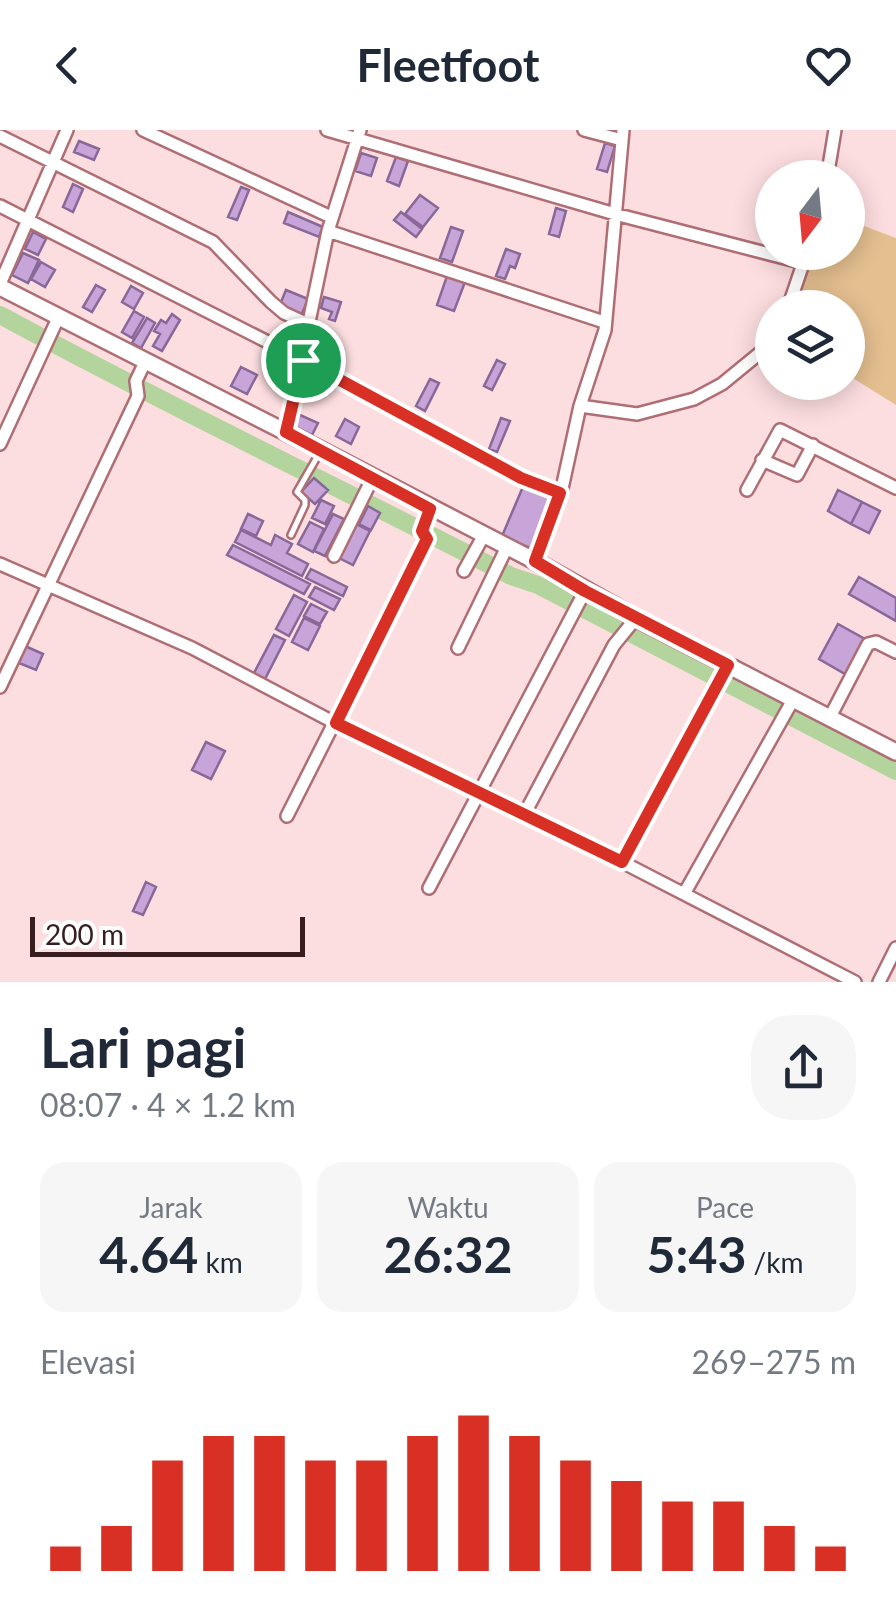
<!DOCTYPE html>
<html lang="id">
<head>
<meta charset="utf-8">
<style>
	:root { --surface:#fff; --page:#f6f6f7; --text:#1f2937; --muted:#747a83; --accent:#d93025 }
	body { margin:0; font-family:Lato,sans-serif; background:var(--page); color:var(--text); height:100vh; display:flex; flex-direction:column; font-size:38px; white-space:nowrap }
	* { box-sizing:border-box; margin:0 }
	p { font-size:32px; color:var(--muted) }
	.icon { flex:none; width:55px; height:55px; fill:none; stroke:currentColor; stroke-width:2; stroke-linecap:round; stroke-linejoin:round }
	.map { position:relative; height:852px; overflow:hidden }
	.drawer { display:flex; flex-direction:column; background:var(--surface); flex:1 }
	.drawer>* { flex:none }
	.needle { width:65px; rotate:196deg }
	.controls { position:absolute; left:755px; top:30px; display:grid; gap:20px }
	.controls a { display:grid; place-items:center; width:110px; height:110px; border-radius:50%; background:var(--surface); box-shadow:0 5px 25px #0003; font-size:50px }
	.scale { position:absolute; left:30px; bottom:25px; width:275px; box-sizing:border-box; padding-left:10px; border:5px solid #371d20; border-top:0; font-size:28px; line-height:35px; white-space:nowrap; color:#371d20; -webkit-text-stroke:8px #fff; paint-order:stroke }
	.pin { position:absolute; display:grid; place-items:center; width:85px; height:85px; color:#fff; margin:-42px; border:5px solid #fff; border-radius:50%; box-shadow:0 2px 10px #0007 }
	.round { display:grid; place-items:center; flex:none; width:105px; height:105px; border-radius:40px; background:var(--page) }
	.headline { display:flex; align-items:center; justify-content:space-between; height:170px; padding:0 40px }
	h1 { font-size:55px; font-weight:700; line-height:75px }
	.figures { display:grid; grid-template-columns:repeat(3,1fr); gap:15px; height:170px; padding:10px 40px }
	.figures div { display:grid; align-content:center; border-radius:25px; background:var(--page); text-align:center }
	.figures b { font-size:50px; font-weight:700 }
	.figures small { font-size:28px; font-weight:400 }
	.figures p { font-size:28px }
	.chart { height:280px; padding:20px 40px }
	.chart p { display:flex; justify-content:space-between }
	.chart svg { width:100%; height:180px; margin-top:10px; stroke:var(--accent); stroke-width:6 }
	header { display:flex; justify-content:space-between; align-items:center; height:130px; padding:0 40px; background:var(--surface); font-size:45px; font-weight:700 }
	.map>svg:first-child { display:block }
</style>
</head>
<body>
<header><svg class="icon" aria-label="back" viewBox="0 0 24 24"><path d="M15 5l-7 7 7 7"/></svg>Fleetfoot<svg class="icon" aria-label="heart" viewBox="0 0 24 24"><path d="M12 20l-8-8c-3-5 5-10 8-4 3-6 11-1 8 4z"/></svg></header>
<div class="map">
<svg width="896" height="852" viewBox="0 0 896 852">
	<rect width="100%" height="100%" fill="#fddee0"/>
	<path fill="#e4bf90" d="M848 90 896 108V275L848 245V178L796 177 813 123 848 122Z"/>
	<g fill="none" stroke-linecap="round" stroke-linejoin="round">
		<path stroke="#b3d49d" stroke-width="18" d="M0 185C168 276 340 358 511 446L538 455 896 641"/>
	</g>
	<path fill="#c7a5d9" stroke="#886799" stroke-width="2.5" d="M79 11 99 19 94 30 74 22Z
		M605 13 615 16 607 42 597 39Z
		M361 23 377 28 371 46 355 41Z
		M396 27 408 31 399 56 387 51Z
		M73 54 83 59 73 82 63 77Z
		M241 57 249 60 237 90 228 87Z
		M420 65 438 78 423 97 405 84Z
		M556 78 566 81 559 107 549 104Z
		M288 82 323 97 319 107 284 93Z
		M401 82 422 99 416 107 394 90Z
		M451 97 463 101 452 132 440 128Z
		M33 102 46 109 38 125 25 119Z
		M506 119 520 124 515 138 510 136 505 149 496 146Z
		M23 123 39 130 28 153 12 145Z
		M41 132 55 140 45 157 31 149Z
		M447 146 465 152 454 181 437 175Z
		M96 155 105 160 92 182 83 177Z
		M131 156 143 163 134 179 122 172Z
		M286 160 308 169 301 186 279 177Z
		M324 167 341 172 335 191 329 189 332 182 321 178Z
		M134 181 144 187 132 208 122 202Z
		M172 184 180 190 162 221 153 216 160 204 154 201 161 190 166 193Z
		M147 188 155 193 141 218 132 213Z
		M497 230 505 234 492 260 484 256Z
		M241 237 257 245 247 264 231 256Z
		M430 249 439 253 425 281 416 276Z
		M300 285 318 293 312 305 294 296Z
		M501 288 510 291 497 322 489 319Z
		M345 289 359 297 351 314 336 306Z
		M314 348 328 360 315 374 301 362Z
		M525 352 553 364 530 418 502 406Z
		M838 360 862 372 851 394 828 381Z
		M321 370 334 376 325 394 312 388Z
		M862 372 880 381 869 403 851 394Z
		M368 376 380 383 371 400 359 394Z
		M248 384 263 391 256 406 241 399Z
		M333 384 344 389 325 426 314 421Z
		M310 392 324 399 313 422 298 414Z
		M356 394 370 401 353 435 339 428Z
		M241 400 271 415 275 405 292 414 287 423 308 434 302 446 235 412Z
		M233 415 310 454 304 464 227 425Z
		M311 439 347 457 343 466 306 448Z
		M859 447 896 468V491L849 464Z
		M315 457 340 469 334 480 309 467Z
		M294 465 307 472 289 506 276 499Z
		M311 474 327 482 320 494 304 486Z
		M304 488 320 496 308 520 292 512Z
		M838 494 865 509 845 544 819 529Z
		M274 505 285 510 265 549 254 543Z
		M25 516 43 524 36 540 19 533Z
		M206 612 225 621 211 649 192 640Z
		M146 752 156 757 143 785 133 781Z"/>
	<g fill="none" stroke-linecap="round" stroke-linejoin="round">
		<g stroke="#af6e74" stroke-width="10">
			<path id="lane" d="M291 405 305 375V370L297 362 320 322"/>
		</g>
		<g stroke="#af6e74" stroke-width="16">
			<path id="street" d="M143 0 331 87
				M327 0 615 84 804 133
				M584 0 622 10
				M0 6 213 112 271 172 284 183 308 194
				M827 48 835 0
				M0 76 303 230 521 348 561 363
				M328 101 604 192
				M0 154 67 0
				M788 178 807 122
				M580 276 637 284 694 269 722 254 772 213
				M286 302 328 101 360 0
				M0 314 59 186
				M762 330 797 345 813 315
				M747 360 780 300 896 358
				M334 426 373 347
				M535 431 561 363 580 276 605 200 623 0
				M0 434 192 518 377 615 622 732 855 852
				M464 441 484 405
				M458 518 507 417
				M0 557 138 266 136 251 146 230
				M830 587 868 514 876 512 896 522
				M524 685 614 515 636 488
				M287 686 427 409 422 401 430 379
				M622 732 728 535
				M429 758 585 461
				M684 764 794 568
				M879 852 896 818"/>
		</g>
		<g stroke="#af6e74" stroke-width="20">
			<path id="secondary" d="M0 157 321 320 535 431 636 488 896 622"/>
		</g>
		<use href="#lane" stroke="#fff" stroke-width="5"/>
		<use href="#street" stroke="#fff" stroke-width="11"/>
		<use href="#secondary" stroke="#fff" stroke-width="15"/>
	</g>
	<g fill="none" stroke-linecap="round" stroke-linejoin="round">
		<g stroke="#fff" stroke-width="20">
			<path id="route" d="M303 230 521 348 560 363 535 431 585 461 728 535 622 732 336 593 427 409 422 401 430 379 286 302Z"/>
		</g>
		<use href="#route" stroke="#d93025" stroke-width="12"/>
	</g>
</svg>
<div class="controls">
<a><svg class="needle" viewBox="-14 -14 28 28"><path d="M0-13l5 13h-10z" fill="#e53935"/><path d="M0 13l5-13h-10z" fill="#747a83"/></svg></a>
<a><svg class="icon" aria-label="layers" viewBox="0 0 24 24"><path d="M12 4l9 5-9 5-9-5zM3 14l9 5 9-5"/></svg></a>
</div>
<div class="scale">200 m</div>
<div class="pin" style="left:303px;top:230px;background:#1e9e55"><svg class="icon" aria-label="arrive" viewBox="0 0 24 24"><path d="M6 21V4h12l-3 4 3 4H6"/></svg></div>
</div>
<section class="drawer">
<div class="headline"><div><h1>Lari pagi</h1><p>08:07 · 4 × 1.2 km</p></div><a class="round"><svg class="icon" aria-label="share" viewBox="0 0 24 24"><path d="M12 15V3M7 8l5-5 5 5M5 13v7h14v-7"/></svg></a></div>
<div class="figures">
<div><p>Jarak</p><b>4.64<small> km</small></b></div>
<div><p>Waktu</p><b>26:32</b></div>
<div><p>Pace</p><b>5:43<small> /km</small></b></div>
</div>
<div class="chart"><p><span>Elevasi</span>269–275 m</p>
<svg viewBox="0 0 160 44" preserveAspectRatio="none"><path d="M5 44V38M15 44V33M25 44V17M35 44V11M45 44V11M55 44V17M65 44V17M75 44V11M85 44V6M95 44V11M105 44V17M115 44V22M125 44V27M135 44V27M145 44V33M155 44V38"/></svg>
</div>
</section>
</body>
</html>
